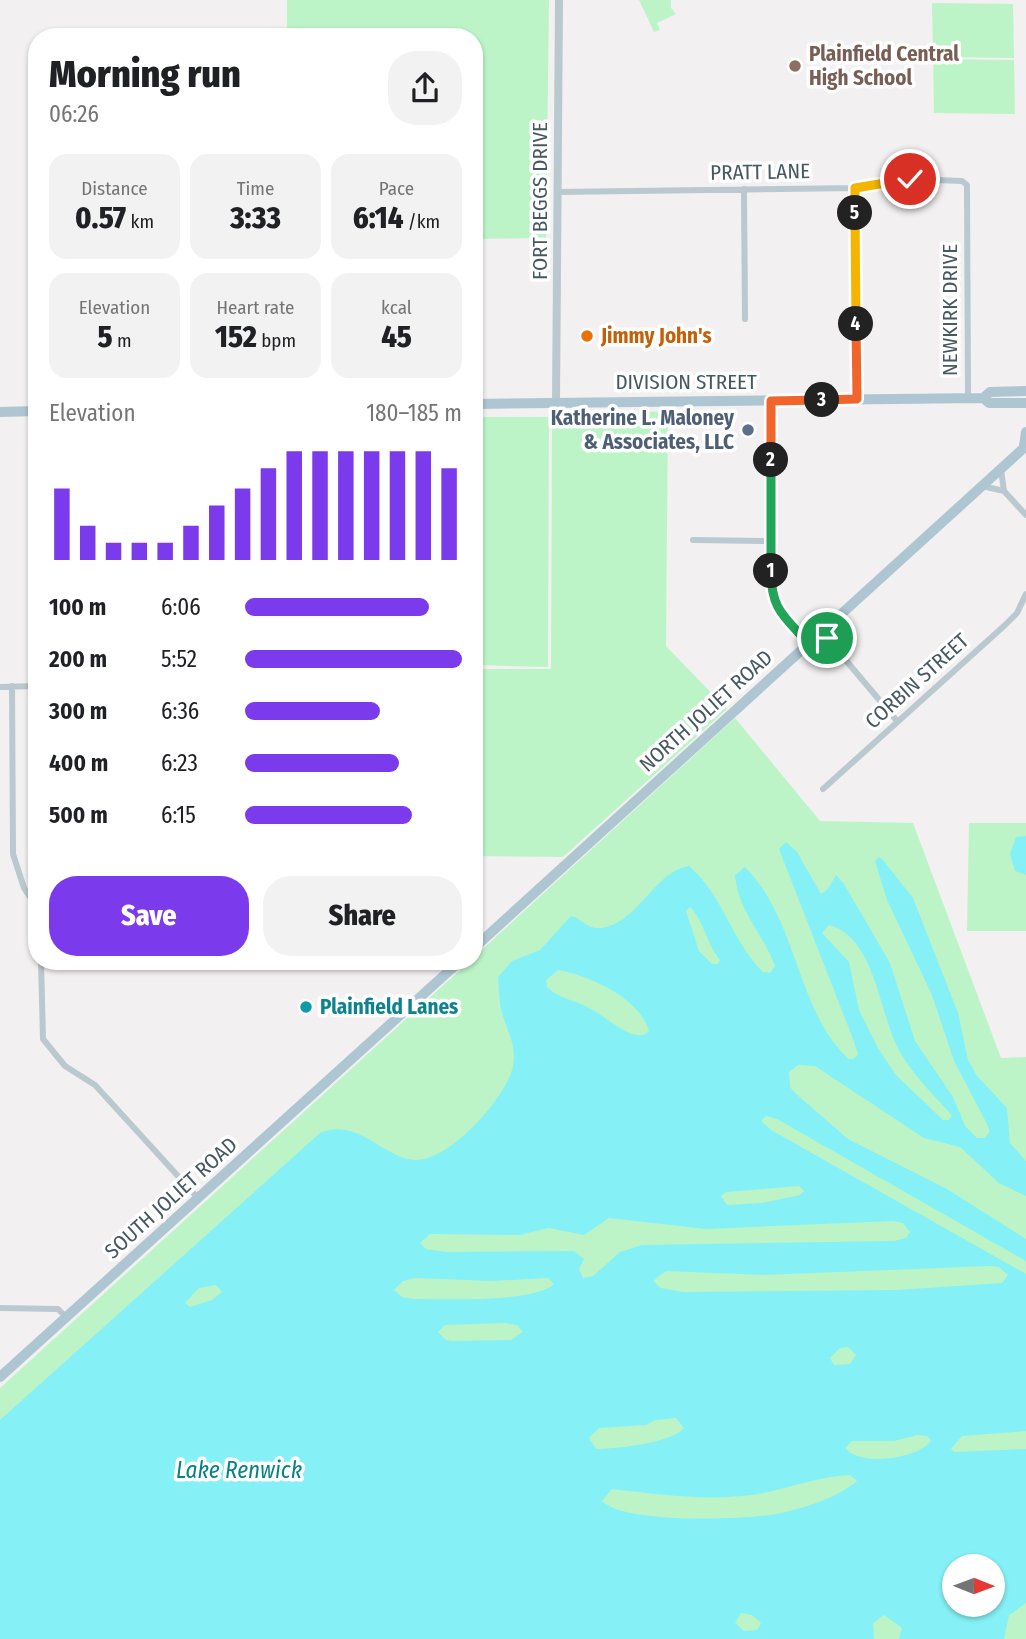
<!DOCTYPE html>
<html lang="en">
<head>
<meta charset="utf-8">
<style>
	:root { --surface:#fff; --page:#f2f2f2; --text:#202124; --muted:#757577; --accent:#7c3aed }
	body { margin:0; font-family:"Fira Sans Condensed",sans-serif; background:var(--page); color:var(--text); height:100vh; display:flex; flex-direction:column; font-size:26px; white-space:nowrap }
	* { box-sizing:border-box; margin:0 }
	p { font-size:23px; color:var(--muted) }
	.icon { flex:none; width:38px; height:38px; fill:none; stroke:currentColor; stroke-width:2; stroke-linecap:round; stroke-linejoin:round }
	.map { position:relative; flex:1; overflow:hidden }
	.panel { position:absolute; left:28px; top:28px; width:455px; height:942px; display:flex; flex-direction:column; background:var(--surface); border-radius:28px; box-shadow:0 2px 5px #0004 }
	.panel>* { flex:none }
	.needle { width:46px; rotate:91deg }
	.tools { position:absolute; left:942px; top:1554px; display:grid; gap:14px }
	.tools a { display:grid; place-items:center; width:63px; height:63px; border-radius:50%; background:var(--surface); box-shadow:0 2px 5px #0004; font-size:35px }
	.pin { position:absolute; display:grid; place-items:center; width:60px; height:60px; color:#fff; margin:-30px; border:4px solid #fff; border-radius:50%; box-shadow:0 2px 7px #0007 }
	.km { position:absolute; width:35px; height:35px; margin:-18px; border-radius:50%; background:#222; color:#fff; font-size:19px; line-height:35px; text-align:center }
	.round { display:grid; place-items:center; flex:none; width:74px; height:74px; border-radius:28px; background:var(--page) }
	.overview { display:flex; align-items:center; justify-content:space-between; height:119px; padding:0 21px }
	h1 { font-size:38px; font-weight:800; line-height:52px }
	.metrics { display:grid; grid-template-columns:repeat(3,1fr); gap:10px; height:119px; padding:7px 21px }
	.metrics div { display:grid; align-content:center; border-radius:18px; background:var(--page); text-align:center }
	.metrics b { font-size:30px; font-weight:800 }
	.metrics small { font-size:19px; font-weight:400 }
	.metrics p { font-size:19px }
	.chart { height:196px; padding:14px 21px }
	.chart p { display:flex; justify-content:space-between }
	.chart svg { width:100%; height:126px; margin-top:7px; stroke:var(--accent); stroke-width:6 }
	.cta { display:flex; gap:14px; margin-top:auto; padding:14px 21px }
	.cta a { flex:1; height:80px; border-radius:28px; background:var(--accent); color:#fff; font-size:28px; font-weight:800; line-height:80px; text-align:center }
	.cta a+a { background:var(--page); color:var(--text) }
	ul { padding:0 21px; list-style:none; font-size:23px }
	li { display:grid; grid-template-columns:112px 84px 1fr; align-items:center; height:52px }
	li i { height:18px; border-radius:9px; background:var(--accent) }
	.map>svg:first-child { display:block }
</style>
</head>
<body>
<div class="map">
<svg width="1026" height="1639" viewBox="0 0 1026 1639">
	<rect width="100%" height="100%" fill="#f3f0f1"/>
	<path fill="#bcf4c8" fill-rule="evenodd" d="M287 0H549L546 238 474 239V37H287Z
		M639 0H671V8L676 14 657 23 660 30 654 32Z
		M932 3 1013 4 1014 58 933 57Z
		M933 59 1014 60 1015 114 934 113Z
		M668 411 666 646 727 709 563 857 474 856V669H551L552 416Z
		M474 417H549L548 667 474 665Z
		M735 718 820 821 913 823 1001 1058 1026 1057V1639H0V1388L470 961H474V957ZM954 1566H992V1605H954Z
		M969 823H1026V931H967Z"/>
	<path fill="#85f0f5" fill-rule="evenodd" d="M1026 836V875L1015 871 1010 854 1016 837Z
		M786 842 797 852 821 894 828 889 836 875 844 884 890 963 915 1041 953 1097 965 1126 977 1138H984L990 1132 987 1124 954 1061 932 995 887 900 875 861 879 857 883 860 913 898 958 1013 968 1060 977 1076 1007 1108 1010 1143 1026 1161V1196L999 1183 960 1147 924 1138 815 1066 798 1065 789 1072 790 1087 795 1093 848 1139 947 1189 1026 1239V1261L777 1119 766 1116 761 1121 771 1130 1026 1274V1431L962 1436 951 1449 954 1452 1026 1449V1603L1009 1615 1004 1639H899L902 1628 884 1615 873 1623 874 1639H0V1420L320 1133C354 1118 378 1151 408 1159 443 1170 507 1098 513 1066 517 1044 506 1030 501 1009 499 999 499 988 498 977L512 961 540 950 571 916C580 918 586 927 595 928 636 930 652 872 689 866 723 895 732 942 763 972L770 973 775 966C763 933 738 911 735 875L745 867C798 920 797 1013 849 1059H854L858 1054 853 1039 779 849ZM690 907C704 921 707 944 720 960L718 964H712L699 951 686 911ZM829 925C876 937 879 1016 900 1052 913 1075 931 1092 948 1111L952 1116 948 1120H943L896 1075 878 1048 859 1010 849 962 822 933ZM558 970C588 975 640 998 649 1031L644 1035C626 1038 607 1017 591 1009 576 1000 561 1000 547 987L546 980ZM799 1186 804 1191 800 1195 762 1203 727 1205 721 1196 726 1192ZM609 1218 706 1229 893 1221 903 1223 910 1232 906 1238 894 1241 642 1245 620 1252 593 1276 583 1278 579 1269 584 1259 574 1251 446 1252 426 1249 420 1243 430 1234 519 1235 549 1228 584 1235ZM990 1266 999 1267 1008 1275 1002 1283 897 1290 683 1292 661 1288 653 1281 666 1271 763 1275ZM415 1278 492 1281 548 1278 554 1284C535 1303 442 1299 413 1299L402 1297 394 1290 403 1281ZM216 1285 222 1292 212 1300 190 1307 185 1303 199 1288ZM505 1323 517 1325 523 1332 511 1340 452 1341 446 1340 438 1332 445 1325ZM848 1347 856 1355 850 1364 834 1365 830 1358 840 1348ZM676 1418 684 1428C672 1443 615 1449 596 1449L589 1438 599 1428 646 1425 655 1420ZM917 1435 927 1436 931 1441C917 1459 860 1467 845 1448L852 1441H894ZM850 1475 857 1481C835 1499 804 1508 777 1514 745 1520 623 1524 602 1501L612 1489C665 1495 724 1504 776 1490 801 1484 824 1476 850 1475ZM954 1566H992V1605H954ZM741 1613 752 1615 761 1623 757 1630 744 1631 735 1623Z"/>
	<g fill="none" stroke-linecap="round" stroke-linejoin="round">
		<path stroke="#bac8cf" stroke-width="6" d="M855 188 857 399
			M744 189 745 319
			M557 192 855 188 910 179 962 181 967 185 968 398
			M771 401V596L809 644
			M1001 470 1004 491 1026 515
			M982 486 1004 491
			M693 540 771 541
			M822 632 897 721
			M12 686 13 854 24 888 37 907
			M0 687 37 686
			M823 789 1004 626 1017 613 1026 594
			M41 961 43 1039 65 1066 95 1085 198 1198
			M0 1308 58 1309 67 1318"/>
		<path stroke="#bac8cf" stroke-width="8" d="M556 403 559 0"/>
		<path stroke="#aec6d2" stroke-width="10" d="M983 398 990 392 1026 391
			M474 404 983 398 989 403H1026
			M0 412 37 411
			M1024 446 1026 432
			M474 948 1026 446
			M0 1377 460 961"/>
	</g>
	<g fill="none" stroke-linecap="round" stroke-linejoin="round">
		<g stroke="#fff" stroke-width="14">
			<path id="split-1" d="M771 571C771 610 784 616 809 644L822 632 827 638"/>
		</g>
		<g stroke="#fff" stroke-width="14">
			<path id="split-2" d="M771 571V460"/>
		</g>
		<g stroke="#fff" stroke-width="14">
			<path id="split-3" d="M771 460V401L822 400"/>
		</g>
		<g stroke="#fff" stroke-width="14">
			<path id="split-4" d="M822 400 857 399 856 324"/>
		</g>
		<g stroke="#fff" stroke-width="14">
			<path id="split-5" d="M855 213 856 324"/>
		</g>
		<g stroke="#fff" stroke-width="14">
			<path id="split-6" d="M855 213V188L910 179"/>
		</g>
		<use href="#split-1" stroke="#22a559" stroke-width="9"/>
		<use href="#split-2" stroke="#22a559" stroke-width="9"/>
		<use href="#split-3" stroke="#f0652b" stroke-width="9"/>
		<use href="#split-4" stroke="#f0652b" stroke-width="9"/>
		<use href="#split-5" stroke="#f5b400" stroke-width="9"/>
		<use href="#split-6" stroke="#f5b400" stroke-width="9"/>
	</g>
	<circle fill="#8d6e63" stroke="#fff" stroke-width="2.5" cx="795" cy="66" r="7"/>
	<circle fill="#e8710a" stroke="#fff" stroke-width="2.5" cx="587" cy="336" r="7"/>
	<circle fill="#5c6f8a" stroke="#fff" stroke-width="2.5" cx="748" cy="430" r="7"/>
	<circle fill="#0f9aa8" stroke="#fff" stroke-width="2.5" cx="306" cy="1007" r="7"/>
	<g text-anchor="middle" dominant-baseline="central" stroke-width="7" stroke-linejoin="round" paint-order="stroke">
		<g font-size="21" font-weight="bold" fill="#785e54" stroke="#fff" text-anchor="start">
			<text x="809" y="54">Plainfield Central<tspan x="809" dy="24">High School</tspan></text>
		</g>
		<g font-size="21" fill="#465860" stroke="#fff">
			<text transform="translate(760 172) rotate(-1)">PRATT LANE</text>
			<text transform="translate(540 201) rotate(-90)">FORT BEGGS DRIVE</text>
			<text transform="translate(950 310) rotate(-90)">NEWKIRK DRIVE</text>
			<text x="686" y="382">DIVISION STREET</text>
			<text transform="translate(917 681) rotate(-42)">CORBIN STREET</text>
			<text transform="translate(706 711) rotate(-42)">NORTH JOLIET ROAD</text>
			<text transform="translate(171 1198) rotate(-42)">SOUTH JOLIET ROAD</text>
		</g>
		<g font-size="21" font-weight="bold" fill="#c56008" stroke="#fff" text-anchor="start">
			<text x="601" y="336">Jimmy John's</text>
		</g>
		<g font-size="21" font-weight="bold" fill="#4e5e75" stroke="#fff" text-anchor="end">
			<text x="734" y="418">Katherine L. Maloney<tspan x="734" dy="24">&amp; Associates, LLC</tspan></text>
		</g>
		<g font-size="21" font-weight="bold" fill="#0d838f" stroke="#fff" text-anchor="start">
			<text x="320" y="1007">Plainfield Lanes</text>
		</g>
		<g font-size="23" font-style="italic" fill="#058287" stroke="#fff">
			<text x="239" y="1470">Lake Renwick</text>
		</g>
	</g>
</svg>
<div class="tools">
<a><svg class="needle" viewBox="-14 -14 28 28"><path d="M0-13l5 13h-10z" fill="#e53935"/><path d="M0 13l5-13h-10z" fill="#757577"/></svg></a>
</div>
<div class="pin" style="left:827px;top:638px;background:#1e9e55"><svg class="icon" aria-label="arrive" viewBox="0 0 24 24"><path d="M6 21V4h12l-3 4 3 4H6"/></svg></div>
<div class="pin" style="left:910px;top:179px;background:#d93025"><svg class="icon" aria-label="check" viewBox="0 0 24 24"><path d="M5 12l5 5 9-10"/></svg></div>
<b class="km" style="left:771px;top:571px">1</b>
<b class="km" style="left:771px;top:460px">2</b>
<b class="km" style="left:822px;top:400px">3</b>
<b class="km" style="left:856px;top:324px">4</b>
<b class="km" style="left:855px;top:213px">5</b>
<section class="panel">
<div class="overview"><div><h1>Morning run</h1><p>06:26</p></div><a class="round"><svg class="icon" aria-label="share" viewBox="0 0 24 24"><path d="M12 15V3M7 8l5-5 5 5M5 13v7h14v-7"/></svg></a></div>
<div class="metrics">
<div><p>Distance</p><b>0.57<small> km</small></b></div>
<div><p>Time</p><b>3:33</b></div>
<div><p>Pace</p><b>6:14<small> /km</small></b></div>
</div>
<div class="metrics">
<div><p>Elevation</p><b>5<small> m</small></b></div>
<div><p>Heart rate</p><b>152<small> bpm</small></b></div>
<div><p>kcal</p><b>45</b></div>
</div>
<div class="chart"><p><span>Elevation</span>180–185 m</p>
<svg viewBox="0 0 160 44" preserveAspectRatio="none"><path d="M5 44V19M15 44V32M25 44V38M35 44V38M45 44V38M55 44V32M65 44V25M75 44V19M85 44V12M95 44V6M105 44V6M115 44V6M125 44V6M135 44V6M145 44V6M155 44V12"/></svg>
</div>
<ul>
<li><b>100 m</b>6:06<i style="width:85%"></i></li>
<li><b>200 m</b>5:52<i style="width:100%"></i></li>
<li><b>300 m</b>6:36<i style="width:62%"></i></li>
<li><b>400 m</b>6:23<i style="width:71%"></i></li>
<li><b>500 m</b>6:15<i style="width:77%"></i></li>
</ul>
<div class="cta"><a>Save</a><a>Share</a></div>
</section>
</div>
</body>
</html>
